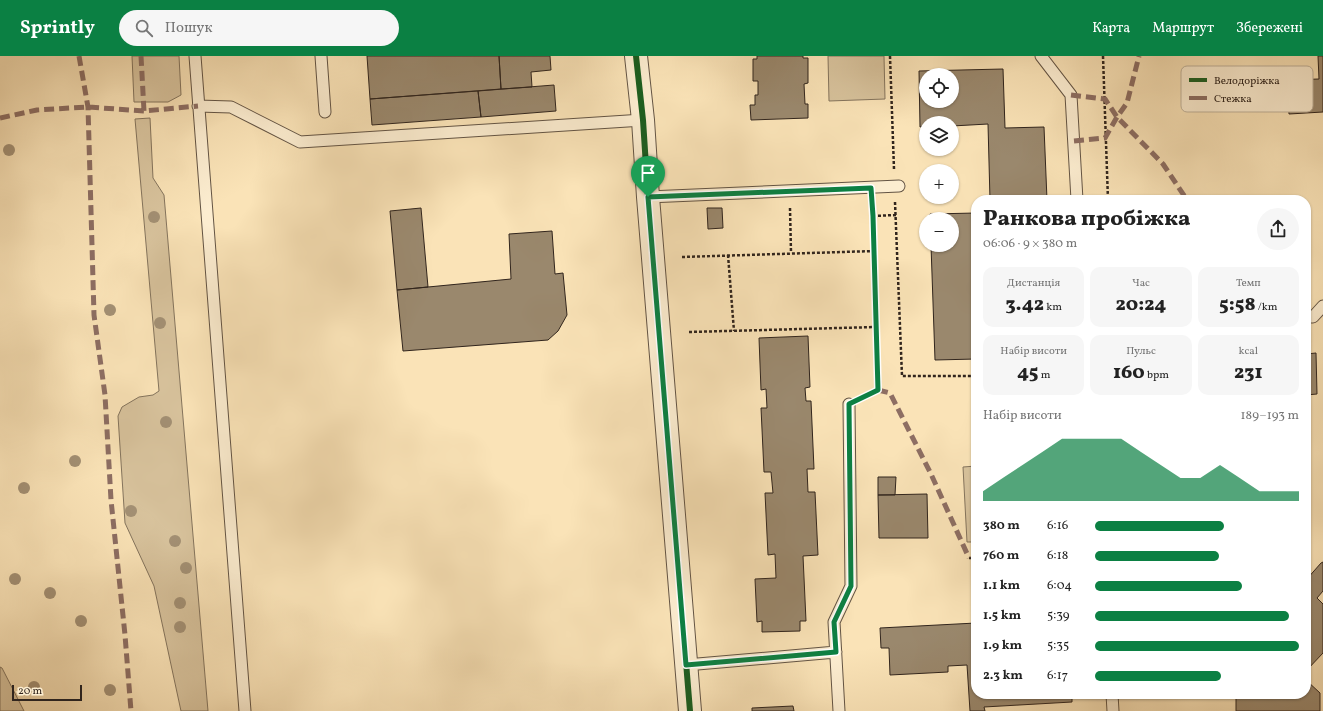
<!DOCTYPE html>
<html lang="uk">
<head>
<meta charset="utf-8">
<style>
	:root { --surface:#fff; --page:#f6f6f6; --text:#222; --muted:#767676; --accent:#0b8043 }
	body { margin:0; font-family:Vollkorn,serif; background:var(--page); color:var(--text); height:100vh; display:flex; flex-direction:column; font-size:15px; white-space:nowrap }
	* { box-sizing:border-box; margin:0 }
	p { font-size:13px; color:var(--muted) }
	.icon { flex:none; width:22px; height:22px; fill:none; stroke:currentColor; stroke-width:2; stroke-linecap:round; stroke-linejoin:round }
	.map { position:relative; flex:1; overflow:hidden }
	.sheet { position:absolute; left:971px; top:139px; width:340px; height:504px; display:flex; flex-direction:column; background:var(--surface); border-radius:16px; box-shadow:0 1px 3px #0004 }
	.sheet>* { flex:none }
	.fabs { position:absolute; left:919px; top:12px; display:grid; gap:8px }
	.fabs a { display:grid; place-items:center; width:40px; height:40px; border-radius:50%; background:var(--surface); box-shadow:0 1px 3px #0004; font-size:20px }
	.scale { position:absolute; left:12px; bottom:10px; width:70px; box-sizing:border-box; padding-left:4px; border:2px solid #31251d; border-top:0; font-size:11px; line-height:14px; white-space:nowrap; color:#31251d; -webkit-text-stroke:3px #fcedd0; paint-order:stroke }
	.pin { position:absolute; display:grid; place-items:center; width:34px; height:34px; color:#fff; margin:-41px -17px; border-radius:50% 50% 50% 0; rotate:-45deg; box-shadow:0 0 4px #0007 }
	.pin .icon { rotate:45deg }
	.round { display:grid; place-items:center; flex:none; width:42px; height:42px; border-radius:21px; background:var(--page) }
	.headline { display:flex; align-items:center; justify-content:space-between; height:68px; padding:0 12px }
	h1 { font-size:22px; font-weight:800; line-height:30px }
	.stats { display:grid; grid-template-columns:repeat(3,1fr); gap:6px; height:68px; padding:4px 12px }
	.stats div { display:grid; align-content:center; border-radius:10px; background:var(--page); text-align:center }
	.stats b { font-size:20px; font-weight:800 }
	.stats small { font-size:11px; font-weight:400 }
	.stats p { font-size:11px }
	.chart { height:112px; padding:8px 12px }
	.chart p { display:flex; justify-content:space-between }
	.chart svg { width:100%; height:72px; margin-top:4px; fill:var(--accent); opacity:.7 }
	ul { padding:0 12px; list-style:none; font-size:13px }
	li { display:grid; grid-template-columns:64px 48px 1fr; align-items:center; height:30px }
	li i { height:10px; border-radius:5px; background:var(--accent) }
	header { display:flex; align-items:center; gap:24px; box-sizing:border-box; height:56px; padding:0 20px; background:var(--accent); color:#fff }
	header strong { font-size:19px }
	nav { display:flex; gap:22px; margin-inline-start:auto; font-size:14px }
	.search { width:280px; height:36px; background:var(--page); display:flex; align-items:center; gap:10px; box-sizing:border-box; padding:0 14px; border-radius:22px; color:var(--muted); font-size:15px }
	.map>svg:first-child { display:block }
</style>
</head>
<body>
<header>
<strong>Sprintly</strong>
<div class="search"><svg class="icon" aria-label="search" viewBox="0 0 24 24"><circle cx="10" cy="10" r="6"/><path d="M15 15l6 6"/></svg>Пошук</div>
<nav><a>Карта</a><a>Маршрут</a><a>Збережені</a></nav>
</header>
<div class="map">
<svg width="1323" height="655" viewBox="0 0 1323 655">
	<rect width="100%" height="100%" fill="#fae3b7"/>
	<filter id="stains"><feTurbulence type="fractalNoise" baseFrequency=".005" numOctaves="4"/><feColorMatrix values="0 0 0 0 .2 0 0 0 0 .09 0 0 0 0 .02 0 0 0 .5 -.17"/></filter>
	<radialGradient id="worn" r=".72"><stop offset=".6" stop-color="#630" stop-opacity="0"/><stop offset="1" stop-color="#630" stop-opacity=".3"/></radialGradient>
	<path fill="#d8c39d" stroke="#84745d" d="M132 0H179L181 39 168 46H134Z
		M828 0H884L885 43 829 45Z
		M150 62 153 122 164 139 208 655H181L154 530 125 467 118 360 122 351 139 341 153 339 159 335 135 63Z
		M976 410V486H967L963 411Z
		M0 611 2 612 24 655H0Z"/>
	<path fill="#9a886d" stroke="#31251d" fill-rule="evenodd" d="M367 0H499L501 33 370 43Z
		M499 0H550L551 14 531 16 532 31 501 33Z
		M757 0H803V2H808V27L804 28 805 48H808V62L751 64 750 49H755V39H758V25H753V3H757Z
		M1318 0H1323V56L1289 58 1287 24 1319 23Z
		M1003 13 1005 72 1044 71 1047 144H990L988 68 952 70V67H926V70L920 71 919 15ZM926 19H952V45H926Z
		M554 29 556 55 481 61 478 35Z
		M478 35 481 61 372 69 370 43Z
		M1170 142V144H1152L1151 143Z
		M421 152 428 231 397 234 390 155Z
		M707 152H722L723 172 708 173Z
		M976 157V303L935 304 931 189H952V163H930V158Z
		M552 175 555 218 563 217 567 259 558 275 548 284 403 295 397 234 511 223 509 178Z
		M808 280 810 331 805 332 806 345H811L814 413H807L808 436H815L818 499 803 500 806 565H800V575L762 576V565L757 566 755 523 776 522 775 498 768 499 765 437H773L771 416H764L761 352H767L766 333 761 334 759 282Z
		M1316 297 1317 338 1306 339V298Z
		M878 421H896L895 439H878Z
		M927 438 928 482H879L878 439Z
		M1323 506V535L1317 542 1323 548V597L1306 615V524L1321 507Z
		M976 567V638H1072V646L984 651 985 655H970L967 609 948 610V616L890 619 889 592H881L880 572Z
		M1306 624 1320 637V655H1236V641L1238 638H1306Z
		M793 650 794 655H752V652Z"/>
	<g fill="none" stroke-linecap="round" stroke-linejoin="round">
		<g stroke="#635444" stroke-width="13">
			<path id="service" d="M195 0 245 655
				M321 0 325 56
				M1041 0 1071 39 1077 144
				M198 50 231 51 300 86 643 64
				M648 141 899 130
				M1306 261H1313L1323 250
				M686 609 836 596
				M1112 638 1113 655
				M839 655 834 566 851 530 849 348"/>
		</g>
		<g stroke="#635444" stroke-width="24">
			<path id="tertiary" d="M636 0 643 64 648 141 690 655"/>
		</g>
		<path stroke="#31251d" stroke-width="2.5" stroke-dasharray="3 2" stroke-linecap="butt" d="M890 0 894 113
			M1103 0 1108 144
			M895 146 902 320H976
			M790 152 791 197
			M873 160 896 159
			M728 199 734 275
			M682 201 874 195
			M689 276 876 271
			M864 341 878 334 872 149
			M969 502H976"/>
		<use href="#service" stroke="#fcedd0" stroke-width="11"/>
		<use href="#tertiary" stroke="#fcedd0" stroke-width="22"/>
		<path stroke="#8d6e63" stroke-width="5" stroke-dasharray="10 5" stroke-linecap="butt" d="M79 0 88 51 94 259 105 339 111 444 125 579 131 655
			M141 0 144 55
			M1071 39 1105 43 1117 61 1163 108 1187 144
			M0 62 37 54 88 51 144 55 198 50
			M1074 85 1105 82 1117 61 1127 47 1139 0
			M878 334 890 337 931 418 969 502"/>
		<g stroke="#fcedd0" stroke-width="8">
			<path id="cycleway" d="M636 0 643 64 648 141 690 655"/>
		</g>
		<use href="#cycleway" stroke="#1b5e20" stroke-width="6"/>
	</g>
	<g fill="#a39074">
		<circle cx="9" cy="94" r="6"/>
		<circle cx="154" cy="161" r="6"/>
		<circle cx="110" cy="254" r="6"/>
		<circle cx="160" cy="267" r="6"/>
		<circle cx="166" cy="366" r="6"/>
		<circle cx="75" cy="405" r="6"/>
		<circle cx="24" cy="432" r="6"/>
		<circle cx="131" cy="455" r="6"/>
		<circle cx="175" cy="485" r="6"/>
		<circle cx="186" cy="512" r="6"/>
		<circle cx="15" cy="523" r="6"/>
		<circle cx="50" cy="537" r="6"/>
		<circle cx="180" cy="547" r="6"/>
		<circle cx="81" cy="565" r="6"/>
		<circle cx="180" cy="571" r="6"/>
		<circle cx="34" cy="631" r="6"/>
		<circle cx="110" cy="634" r="6"/>
	</g>
	<g fill="none" stroke-linecap="round" stroke-linejoin="round">
		<g stroke="#fff" stroke-width="8">
			<path id="route" d="M871 132 873 160 878 334 849 348 851 530 834 566 836 596 686 609 648 141Z"/>
		</g>
		<use href="#route" stroke="#0b8043" stroke-width="5"/>
	</g>
	<rect x="1181" y="10" width="132" height="46" rx="6" fill="#fcedd0" stroke="#bfb19a" stroke-width="1"/>
	<rect x="1189" y="22" width="18" height="4" fill="#1b5e20"/>
	<rect x="1189" y="40" width="18" height="4" fill="#8d6e63"/>
	<g font-size="11" fill="#31251d">
		<text x="1214" y="28">Велодоріжка</text>
		<text x="1214" y="46">Стежка</text>
	</g>
	<rect width="100%" height="100%" filter="url(#stains)"/>
	<rect width="100%" height="100%" fill="url(#worn)"/>
</svg>
<div class="fabs">
<a><svg class="icon" aria-label="locate" viewBox="0 0 24 24"><circle cx="12" cy="12" r="6"/><path d="M12 2v4M12 18v4M2 12h4M18 12h4"/></svg></a>
<a><svg class="icon" aria-label="layers" viewBox="0 0 24 24"><path d="M12 4l9 5-9 5-9-5zM3 14l9 5 9-5"/></svg></a>
<a>+</a>
<a>−</a>
</div>
<div class="scale">20 m</div>
<div class="pin" style="left:648px;top:141px;background:#1e9e55"><svg class="icon" aria-label="arrive" viewBox="0 0 24 24"><path d="M6 21V4h12l-3 4 3 4H6"/></svg></div>
<section class="sheet">
<div class="headline"><div><h1>Ранкова пробіжка</h1><p>06:06 · 9 × 380 m</p></div><a class="round"><svg class="icon" aria-label="share" viewBox="0 0 24 24"><path d="M12 15V3M7 8l5-5 5 5M5 13v7h14v-7"/></svg></a></div>
<div class="stats">
<div><p>Дистанція</p><b>3.42<small> km</small></b></div>
<div><p>Час</p><b>20:24</b></div>
<div><p>Темп</p><b>5:58<small> /km</small></b></div>
</div>
<div class="stats">
<div><p>Набір висоти</p><b>45<small> m</small></b></div>
<div><p>Пульс</p><b>160<small> bpm</small></b></div>
<div><p>kcal</p><b>231</b></div>
</div>
<div class="chart"><p><span>Набір висоти</span>189–193 m</p>
<svg viewBox="0 0 160 44" preserveAspectRatio="none"><path d="M0 44V38L10 30L20 22L30 14L40 6L50 6L60 6L70 6L80 14L90 22L100 30L110 30L120 22L130 30L140 38L150 38L160 38V44z"/></svg>
</div>
<ul>
<li><b>380 m</b>6:16<i style="width:63%"></i></li>
<li><b>760 m</b>6:18<i style="width:61%"></i></li>
<li><b>1.1 km</b>6:04<i style="width:72%"></i></li>
<li><b>1.5 km</b>5:39<i style="width:95%"></i></li>
<li><b>1.9 km</b>5:35<i style="width:100%"></i></li>
<li><b>2.3 km</b>6:17<i style="width:62%"></i></li>
</ul>
</section>
</div>
</body>
</html>
